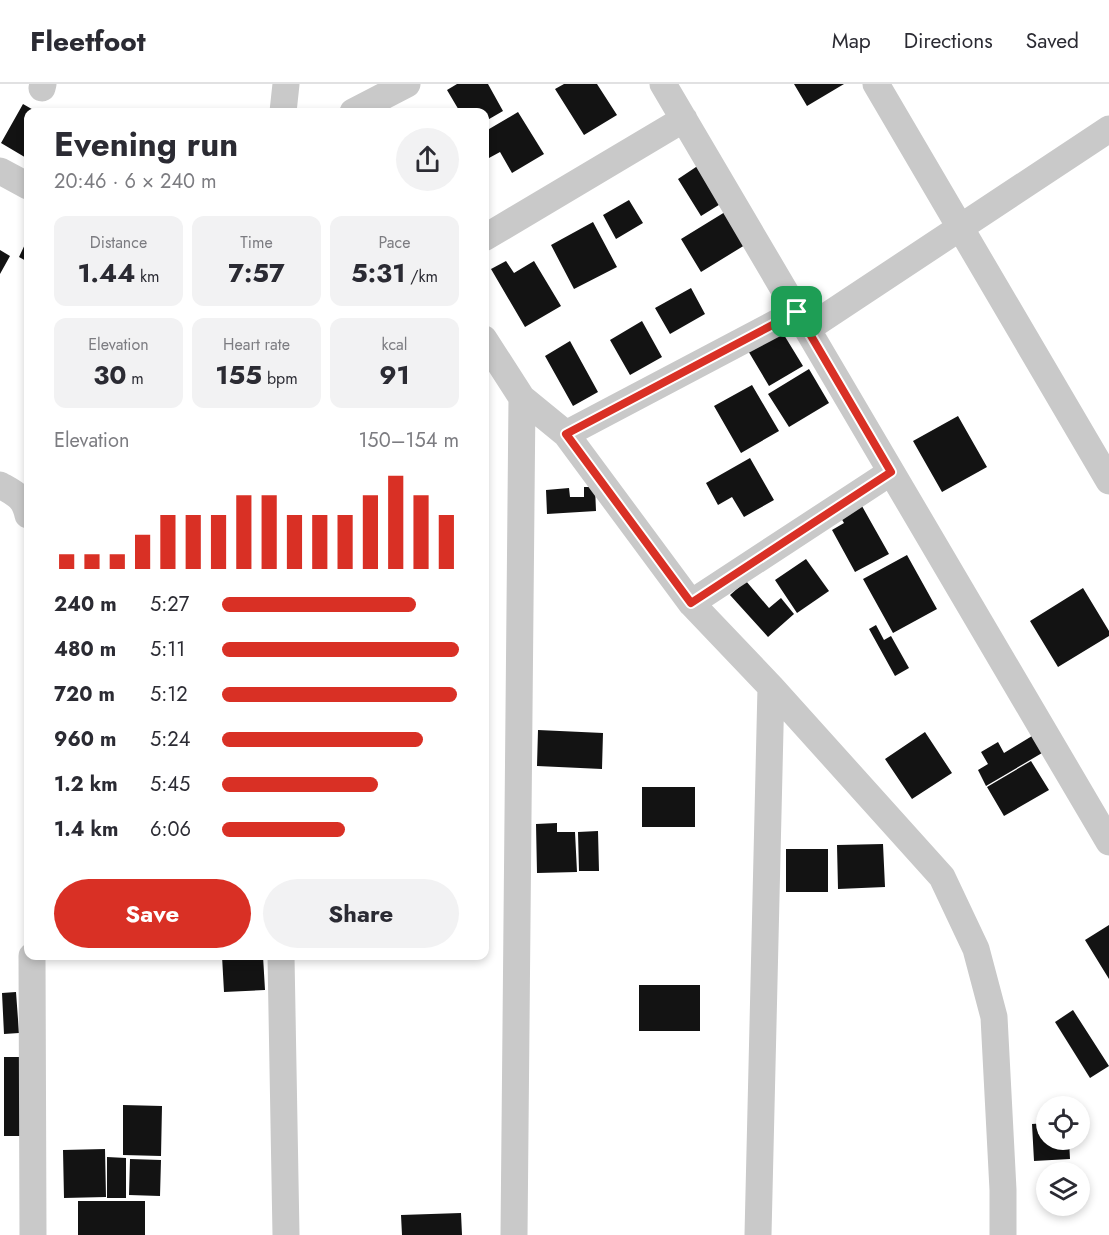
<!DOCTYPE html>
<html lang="en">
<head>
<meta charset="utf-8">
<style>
	:root { --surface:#fff; --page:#f2f2f3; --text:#2b2b33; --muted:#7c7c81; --line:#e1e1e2; --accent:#d93025 }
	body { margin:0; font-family:Jost,sans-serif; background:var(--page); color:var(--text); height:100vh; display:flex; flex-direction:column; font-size:22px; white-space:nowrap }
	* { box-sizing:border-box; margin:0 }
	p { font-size:20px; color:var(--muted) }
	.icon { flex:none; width:33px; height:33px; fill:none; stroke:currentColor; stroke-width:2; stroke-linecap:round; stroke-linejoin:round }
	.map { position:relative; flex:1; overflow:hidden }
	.panel { position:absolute; left:24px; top:24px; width:465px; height:852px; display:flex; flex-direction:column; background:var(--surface); border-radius:12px; box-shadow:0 3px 9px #0003 }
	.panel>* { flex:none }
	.controls { position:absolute; left:1036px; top:1012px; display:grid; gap:12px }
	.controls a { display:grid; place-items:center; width:54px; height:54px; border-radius:50%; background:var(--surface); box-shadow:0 3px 9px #0003; font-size:30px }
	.pin { position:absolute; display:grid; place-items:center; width:51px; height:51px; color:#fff; margin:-26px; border-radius:12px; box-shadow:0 3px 9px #0006 }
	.round { display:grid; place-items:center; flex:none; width:63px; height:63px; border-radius:32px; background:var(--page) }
	.overview { display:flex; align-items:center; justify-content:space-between; height:102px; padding:0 30px }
	h1 { font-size:33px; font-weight:700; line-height:45px }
	.metrics { display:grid; grid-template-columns:repeat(3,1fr); gap:9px; height:102px; padding:6px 30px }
	.metrics div { display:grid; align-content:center; border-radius:12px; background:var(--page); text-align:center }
	.metrics b { font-size:26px; font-weight:700 }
	.metrics small { font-size:16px; font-weight:400 }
	.metrics p { font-size:16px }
	.chart { height:168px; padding:12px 30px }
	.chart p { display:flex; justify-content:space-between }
	.chart svg { width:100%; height:108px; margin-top:6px; stroke:var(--accent); stroke-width:6 }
	.button { display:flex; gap:12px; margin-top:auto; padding:12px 30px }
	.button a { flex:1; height:69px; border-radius:36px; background:var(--accent); color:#fff; font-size:24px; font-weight:700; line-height:69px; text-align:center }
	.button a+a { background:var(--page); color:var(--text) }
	ul { padding:0 30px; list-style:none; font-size:20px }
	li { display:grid; grid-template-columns:96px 72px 1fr; align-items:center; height:45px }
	li i { height:15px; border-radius:8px; background:var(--accent) }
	header { display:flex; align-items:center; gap:36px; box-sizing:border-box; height:84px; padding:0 30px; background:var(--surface); border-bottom:2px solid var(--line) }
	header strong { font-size:28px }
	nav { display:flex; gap:33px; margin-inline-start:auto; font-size:21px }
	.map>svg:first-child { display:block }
</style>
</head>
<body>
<header>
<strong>Fleetfoot</strong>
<nav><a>Map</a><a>Directions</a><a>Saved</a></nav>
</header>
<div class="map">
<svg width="1109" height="1151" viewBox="0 0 1109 1151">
	<rect width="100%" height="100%" fill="#fff"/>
	<path fill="#131313" d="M457 0H488L503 27 484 38V28H460L447 6Z
		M564 0H597L617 31 584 51 555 5Z
		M794 0H844L807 22Z
		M23 20 37 28H28V75L1 59Z
		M518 28 544 70 512 89 500 68 489 74 484 67V48Z
		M699 81 722 119 701 132 678 95Z
		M629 116 643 139 616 155 603 131Z
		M725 128 745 161 701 188 681 155Z
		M593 138 617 183 574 205 551 161Z
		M28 154V178L19 173Z
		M0 166 10 172 0 190Z
		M506 177 514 189 534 177 561 222 525 243 491 185Z
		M691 204 705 230 670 250 655 224Z
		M642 237 662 273 630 291 610 256Z
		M781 246 803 282 769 302 747 265Z
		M570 257 598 308 573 322 545 272Z
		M809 285 829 319 789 343 768 310Z
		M752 301 779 347 741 369 714 322Z
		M958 332 987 383 942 408 913 357Z
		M750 374 774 416 744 433 732 413 718 421 706 399Z
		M584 403H595L596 427 547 430 546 406 569 404 570 413H584Z
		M858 415 889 470 855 488 832 446 844 439 837 427Z
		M907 471 937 525 893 549 863 495Z
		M806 475 829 507 797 529 775 496Z
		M746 497 769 524 781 514 794 530 768 553 730 511Z
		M1083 504 1109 547V552L1058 583 1030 537Z
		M876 541 884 556 891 552 909 584 895 592 869 545Z
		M538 646 603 649 602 685 537 682Z
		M925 648 952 689 912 715 885 675Z
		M1032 652 1042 669 986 702 978 686 988 680 981 668 998 658 1004 669Z
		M1031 677 1049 706 1004 732 987 703Z
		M642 703H695V743H642Z
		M557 739V748H575L577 788 537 789 536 740Z
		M598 747 599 787H579L578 748Z
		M883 760 885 803 838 805 837 761Z
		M786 765H828V808H786Z
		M1109 841V895L1085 856Z
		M222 872H263L265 906 224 908Z
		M639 901H700V947H639Z
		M16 908 19 949 4 950 2 909Z
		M1073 926 1109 982 1090 994 1055 938Z
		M4 973H20V1052H4Z
		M123 1021 162 1022 161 1072 123 1071Z
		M1047 1039V1056H1069L1070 1075 1034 1077 1032 1040Z
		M105 1065 106 1113 64 1114 63 1066Z
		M107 1073 126 1074V1114H107Z
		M130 1075 161 1076 160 1112 129 1111Z
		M78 1117H145V1151H78Z
		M461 1129 462 1151H402L401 1131Z"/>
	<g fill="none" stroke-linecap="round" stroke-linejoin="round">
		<path stroke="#c9c9c9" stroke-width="27" d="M663 0 1109 758
			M876 0 1109 397
			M42 4 43 0
			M283 28 286 0
			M353 28 407 0
			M0 87 28 102
			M484 154 684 35
			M807 245 1109 45
			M484 255 522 314 566 350 691 519 771 603 942 793 976 865 994 933 1003 1106V1151
			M566 350 797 228
			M0 401C16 410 24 413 28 431
			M691 519 891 388
			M32 872 33 1151
			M281 872 286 1151
			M514 1151 522 314
			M758 1151 771 603"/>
	</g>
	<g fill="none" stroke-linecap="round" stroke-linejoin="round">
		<g stroke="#fff" stroke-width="12">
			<path id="route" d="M797 228 891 388 691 519 566 350Z"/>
		</g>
		<use href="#route" stroke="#d93025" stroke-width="8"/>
	</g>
</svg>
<div class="controls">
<a><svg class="icon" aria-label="locate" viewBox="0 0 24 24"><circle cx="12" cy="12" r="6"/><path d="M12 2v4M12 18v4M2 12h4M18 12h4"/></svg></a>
<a><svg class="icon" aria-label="layers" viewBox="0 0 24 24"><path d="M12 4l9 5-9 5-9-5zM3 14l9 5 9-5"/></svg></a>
</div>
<div class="pin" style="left:797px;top:228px;background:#1e9e55"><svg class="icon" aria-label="arrive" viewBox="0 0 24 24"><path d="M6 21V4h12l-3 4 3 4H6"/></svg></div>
<section class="panel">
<div class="overview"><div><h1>Evening run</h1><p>20:46 · 6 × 240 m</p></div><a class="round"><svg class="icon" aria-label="share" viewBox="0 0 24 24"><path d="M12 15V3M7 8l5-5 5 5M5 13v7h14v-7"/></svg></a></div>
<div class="metrics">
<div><p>Distance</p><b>1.44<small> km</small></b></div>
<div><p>Time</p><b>7:57</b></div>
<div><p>Pace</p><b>5:31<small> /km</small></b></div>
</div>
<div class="metrics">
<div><p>Elevation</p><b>30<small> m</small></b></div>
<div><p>Heart rate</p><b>155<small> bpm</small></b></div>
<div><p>kcal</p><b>91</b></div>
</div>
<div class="chart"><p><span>Elevation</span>150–154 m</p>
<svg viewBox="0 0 160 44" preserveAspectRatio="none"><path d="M5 44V38M15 44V38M25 44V38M35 44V30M45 44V22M55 44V22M65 44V22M75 44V14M85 44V14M95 44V22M105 44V22M115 44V22M125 44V14M135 44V6M145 44V14M155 44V22"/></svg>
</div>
<ul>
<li><b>240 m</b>5:27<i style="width:82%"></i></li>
<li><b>480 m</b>5:11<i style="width:100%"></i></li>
<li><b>720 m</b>5:12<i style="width:99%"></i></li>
<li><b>960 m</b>5:24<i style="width:85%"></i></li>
<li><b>1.2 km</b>5:45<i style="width:66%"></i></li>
<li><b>1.4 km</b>6:06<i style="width:52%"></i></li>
</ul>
<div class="button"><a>Save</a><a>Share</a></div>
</section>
</div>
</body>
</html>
